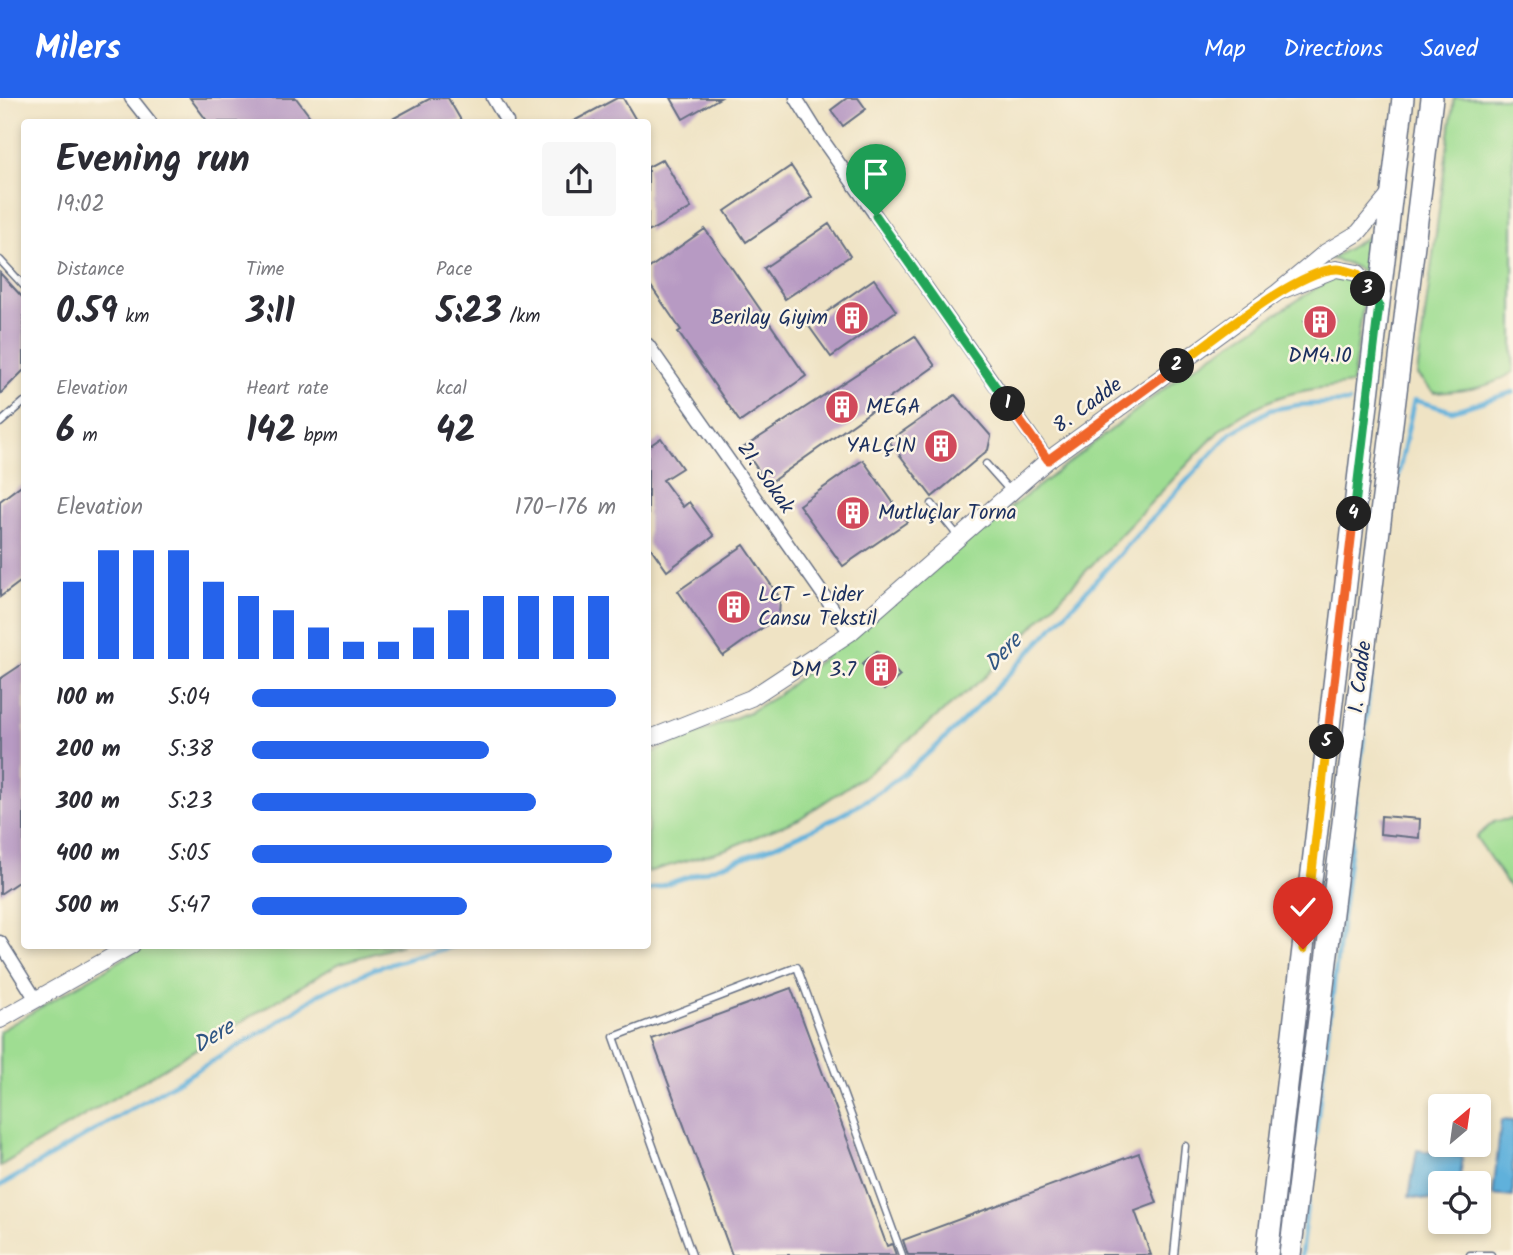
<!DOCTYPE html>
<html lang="en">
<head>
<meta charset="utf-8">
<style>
	:root { --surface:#fff; --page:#f7f7f7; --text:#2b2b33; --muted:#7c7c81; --accent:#2563eb }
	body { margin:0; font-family:Kalam,sans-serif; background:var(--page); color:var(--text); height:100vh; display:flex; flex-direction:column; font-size:26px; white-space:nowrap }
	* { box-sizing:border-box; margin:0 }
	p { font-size:23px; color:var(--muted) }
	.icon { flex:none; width:38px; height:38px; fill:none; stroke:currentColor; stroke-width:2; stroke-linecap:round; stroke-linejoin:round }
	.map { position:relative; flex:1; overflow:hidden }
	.drawer { position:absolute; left:21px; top:21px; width:630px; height:830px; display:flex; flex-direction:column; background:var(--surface); border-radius:7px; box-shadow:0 4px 10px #0003 }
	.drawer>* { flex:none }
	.needle { width:46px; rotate:29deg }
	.buttons { position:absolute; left:1428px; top:996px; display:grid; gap:14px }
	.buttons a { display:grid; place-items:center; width:63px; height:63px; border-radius:7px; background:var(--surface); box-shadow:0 4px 10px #0003; font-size:35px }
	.pin { position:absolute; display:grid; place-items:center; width:60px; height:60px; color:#fff; margin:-72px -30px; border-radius:50% 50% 50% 0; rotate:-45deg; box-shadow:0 0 7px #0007 }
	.pin .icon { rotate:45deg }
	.km { position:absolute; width:35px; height:35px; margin:-18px; border-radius:50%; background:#222; color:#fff; font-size:19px; line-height:35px; text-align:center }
	.round { display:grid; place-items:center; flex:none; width:74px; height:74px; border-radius:7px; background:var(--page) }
	.overview { display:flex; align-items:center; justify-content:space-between; height:119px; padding:0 35px }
	h1 { font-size:38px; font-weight:700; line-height:52px }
	.figures { display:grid; grid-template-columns:repeat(3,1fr); gap:10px; height:119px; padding:7px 35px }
	.figures div { display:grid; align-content:center }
	.figures b { font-size:35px; font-weight:700 }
	.figures small { font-size:19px; font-weight:400 }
	.figures p { font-size:19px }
	.chart { height:196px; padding:14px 35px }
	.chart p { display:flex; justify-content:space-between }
	.chart svg { width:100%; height:126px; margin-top:7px; stroke:var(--accent); stroke-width:6 }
	ul { padding:0 35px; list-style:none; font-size:23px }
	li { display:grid; grid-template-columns:112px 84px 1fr; align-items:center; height:52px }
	li i { height:18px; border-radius:9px; background:var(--accent) }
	header { display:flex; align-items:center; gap:42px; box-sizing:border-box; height:98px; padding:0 35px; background:var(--accent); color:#fff }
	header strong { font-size:33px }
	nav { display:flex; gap:38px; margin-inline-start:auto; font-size:24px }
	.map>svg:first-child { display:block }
</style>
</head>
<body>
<header>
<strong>Milers</strong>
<nav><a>Map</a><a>Directions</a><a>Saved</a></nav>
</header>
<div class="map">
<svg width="1513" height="1157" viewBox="0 0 1513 1157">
	<rect width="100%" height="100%" fill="#fcf5e5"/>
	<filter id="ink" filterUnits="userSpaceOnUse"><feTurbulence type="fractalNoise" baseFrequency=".0143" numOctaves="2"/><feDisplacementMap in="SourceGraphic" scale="14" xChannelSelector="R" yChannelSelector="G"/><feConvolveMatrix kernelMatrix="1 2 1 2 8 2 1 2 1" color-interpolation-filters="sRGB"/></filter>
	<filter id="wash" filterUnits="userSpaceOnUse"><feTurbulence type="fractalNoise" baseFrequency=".00686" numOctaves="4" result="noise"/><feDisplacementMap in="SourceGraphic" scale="28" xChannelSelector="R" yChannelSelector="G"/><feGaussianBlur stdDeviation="1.57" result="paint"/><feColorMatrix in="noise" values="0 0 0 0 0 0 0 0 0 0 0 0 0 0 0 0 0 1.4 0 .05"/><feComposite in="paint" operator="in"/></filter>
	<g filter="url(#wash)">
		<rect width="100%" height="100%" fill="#efe3c4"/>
		<path fill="#9fdd92" stroke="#5d8678" stroke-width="2" d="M1454 0H1513V274C1488 291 1464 293 1434 295L1417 277Z
			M1372 136 1368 176 1347 165 1331 161Z
			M1332 180 1347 181 1364 200 1352 286C1294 293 1270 296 1221 331L986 578 871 673 799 721 726 751 648 774V656L749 614 778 597 934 469 1183 276Z
			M1513 721V794L1476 739 1495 723Z
			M147 847H402L340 865 0 1068V933Z"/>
		<path fill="#60b1db" stroke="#3e709c" stroke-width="2" d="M1501 1022 1513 1023V1099L1493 1097Z
			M1417 1052 1463 1059 1459 1085H1440V1103L1409 1099Z"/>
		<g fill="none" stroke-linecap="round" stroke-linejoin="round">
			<path stroke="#60b1db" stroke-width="4.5" d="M1392 408 1414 302 1452 313 1513 294
				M648 792C711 771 775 751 835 720 909 682 968 620 1024 560 1094 486 1161 409 1231 335L1270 312 1298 307 1349 304
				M0 1088 269 930 319 896 376 870 458 847
				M1301 1157 1373 563"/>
		</g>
		<g id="blocks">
			<path fill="#b79ac3" d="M190 0H296L314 24H208Z
				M431 0H448L462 24H387Z
				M617 0H623L637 24H572Z
				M671 0H720L683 21Z
				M847 0H858L866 11 843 28 831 12Z
				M663 61 691 110 648 134V69Z
				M791 68 812 99 746 144 725 113Z
				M829 126 850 158 785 201 764 170Z
				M705 131 806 278 740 324 678 234 681 232 648 184V171Z
				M0 175 24 201V272L0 296Z
				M874 181 896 213 831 259 808 227Z
				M1325 209 1336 226 1315 240 1304 223Z
				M915 238 935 268 768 386 743 350Z
				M955 297 991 338 988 352 932 399 889 343Z
				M661 340 682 370 663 382 683 409 689 404 714 438 667 473 648 446V349Z
				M863 362 907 424 843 468 799 407Z
				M24 385V481L0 499V403Z
				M744 447 780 500 779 518 723 558 678 493Z
				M877 553 900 578 884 592 862 566Z
				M24 565V780L0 796V581Z
				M1381 718 1420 721 1419 740 1380 736Z
				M791 890 887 1148 892 1146 896 1157H732L652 941Z
				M1139 1055 1157 1105 1135 1113 1151 1157H908L903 1142Z"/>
		</g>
	</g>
	<g filter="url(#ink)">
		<use href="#blocks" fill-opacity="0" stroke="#656e82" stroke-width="2"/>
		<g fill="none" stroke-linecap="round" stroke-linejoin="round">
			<g stroke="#656e82" stroke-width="9">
				<path id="service" d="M0 162 24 188
					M0 325 24 304
					M986 366 1010 393
					M932 406 958 438
					M692 1157 614 939 797 869 902 1157
					M1174 1157 1185 1048
					M1470 1157H1491"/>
			</g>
			<g stroke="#656e82" stroke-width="15">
				<path id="minor" d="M131 0 150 24
					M493 0 507 24
					M796 0 819 37 1048 362
					M648 247 850 535
					M0 844 35 900"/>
			</g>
			<g stroke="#656e82" stroke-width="18">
				<path id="tertiary" d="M1379 207 1358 175 1336 171 1278 194 1326 154 1358 135 1392 94
					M648 641 751 600 850 535 1048 362 1278 194
					M0 922 132 847"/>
			</g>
			<g stroke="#656e82" stroke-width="24">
				<path id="primary" d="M1267 1157 1403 0
					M1290 1157 1432 0"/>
			</g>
			<use href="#service" stroke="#fff" stroke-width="6"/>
			<use href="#minor" stroke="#fff" stroke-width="12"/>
			<use href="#tertiary" stroke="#fff" stroke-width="16"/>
			<use href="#primary" stroke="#fff" stroke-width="21"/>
		</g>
	</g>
	<g fill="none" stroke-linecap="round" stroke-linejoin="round" filter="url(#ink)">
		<g stroke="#fff" stroke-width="14">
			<path id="split-1" d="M876 118 1008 306"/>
		</g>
		<g stroke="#fff" stroke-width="14">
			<path id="split-2" d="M1008 306 1048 362 1177 268"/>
		</g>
		<g stroke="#fff" stroke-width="14">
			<path id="split-3" d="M1177 268C1210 244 1298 171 1337 171 1343 171 1351 174 1358 176L1368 191"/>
		</g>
		<g stroke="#fff" stroke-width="14">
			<path id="split-4" d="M1354 416 1379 207 1368 191"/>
		</g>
		<g stroke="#fff" stroke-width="14">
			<path id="split-5" d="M1327 644 1354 416"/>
		</g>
		<g stroke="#fff" stroke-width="14">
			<path id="split-6" d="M1303 851 1327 644"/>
		</g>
		<use href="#split-1" stroke="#22a559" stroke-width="9"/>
		<use href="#split-2" stroke="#f0652b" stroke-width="9"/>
		<use href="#split-3" stroke="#f5b400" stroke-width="9"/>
		<use href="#split-4" stroke="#22a559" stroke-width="9"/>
		<use href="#split-5" stroke="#f0652b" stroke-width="9"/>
		<use href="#split-6" stroke="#f5b400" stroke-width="9"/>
	</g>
	<defs>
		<g id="building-disc" transform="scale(1.75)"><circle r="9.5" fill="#d1495b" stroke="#fcf5e5"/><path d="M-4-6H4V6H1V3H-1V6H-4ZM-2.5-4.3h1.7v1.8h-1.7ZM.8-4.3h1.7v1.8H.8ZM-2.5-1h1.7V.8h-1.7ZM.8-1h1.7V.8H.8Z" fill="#fff"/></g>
	</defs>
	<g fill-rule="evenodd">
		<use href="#building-disc" x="852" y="220"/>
		<use href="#building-disc" x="1320" y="224"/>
		<use href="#building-disc" x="842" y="309"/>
		<use href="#building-disc" x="941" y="348"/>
		<use href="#building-disc" x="853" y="415"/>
		<use href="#building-disc" x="734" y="509"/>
		<use href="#building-disc" x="881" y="572"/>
	</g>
	<g text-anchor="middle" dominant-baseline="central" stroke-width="5" stroke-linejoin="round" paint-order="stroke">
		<g font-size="21" fill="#1b2f5e" stroke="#fcf5e5" text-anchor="end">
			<text x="828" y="220">Berilay Giyim</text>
			<text x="1320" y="258" text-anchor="middle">DM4.10</text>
			<text x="866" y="309" text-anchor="start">MEGA</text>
			<text x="916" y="348">YALÇIN</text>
			<text x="878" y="415" text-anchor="start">Mutluçlar Torna</text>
			<text x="758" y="497" text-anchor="start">LCT - Lider<tspan x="758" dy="24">Cansu Tekstil</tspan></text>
			<text x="856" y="572">DM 3.7</text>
		</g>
		<g font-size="21" fill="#1b2f5e" stroke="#fcf5e5">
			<text transform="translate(1088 308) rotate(-36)">8. Cadde</text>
			<text transform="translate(765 380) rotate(55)">21. Sokak</text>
			<text transform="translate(1361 579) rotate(-83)">1. Cadde</text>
		</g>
		<g font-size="23" font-style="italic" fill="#305684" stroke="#fcf5e5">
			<text transform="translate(1004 555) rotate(-47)">Dere</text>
			<text transform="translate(214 939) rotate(-31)">Dere</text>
		</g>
	</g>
</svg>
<div class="buttons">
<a><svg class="needle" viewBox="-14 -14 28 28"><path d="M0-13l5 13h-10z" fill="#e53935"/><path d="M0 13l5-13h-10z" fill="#7c7c81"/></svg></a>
<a><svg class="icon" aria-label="locate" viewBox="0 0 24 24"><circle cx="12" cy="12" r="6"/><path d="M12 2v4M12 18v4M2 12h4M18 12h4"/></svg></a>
</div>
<div class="pin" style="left:876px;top:118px;background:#1e9e55"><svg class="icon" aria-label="arrive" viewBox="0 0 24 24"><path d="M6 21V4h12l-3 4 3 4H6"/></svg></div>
<div class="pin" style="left:1303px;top:851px;background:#d93025"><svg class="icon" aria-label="check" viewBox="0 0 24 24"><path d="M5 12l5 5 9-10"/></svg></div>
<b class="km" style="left:1008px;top:306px">1</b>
<b class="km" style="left:1177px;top:268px">2</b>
<b class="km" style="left:1368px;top:191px">3</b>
<b class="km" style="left:1354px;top:416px">4</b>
<b class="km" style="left:1327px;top:644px">5</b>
<section class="drawer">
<div class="overview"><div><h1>Evening run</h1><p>19:02</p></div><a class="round"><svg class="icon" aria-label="share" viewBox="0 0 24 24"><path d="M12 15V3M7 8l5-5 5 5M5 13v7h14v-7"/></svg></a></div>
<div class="figures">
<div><p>Distance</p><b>0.59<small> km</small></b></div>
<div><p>Time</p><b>3:11</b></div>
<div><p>Pace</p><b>5:23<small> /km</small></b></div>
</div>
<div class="figures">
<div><p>Elevation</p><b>6<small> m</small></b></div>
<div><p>Heart rate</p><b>142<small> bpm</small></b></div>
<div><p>kcal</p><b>42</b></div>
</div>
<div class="chart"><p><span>Elevation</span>170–176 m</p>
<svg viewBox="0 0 160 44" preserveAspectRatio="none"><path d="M5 44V17M15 44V6M25 44V6M35 44V6M45 44V17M55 44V22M65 44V27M75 44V33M85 44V38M95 44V38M105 44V33M115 44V27M125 44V22M135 44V22M145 44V22M155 44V22"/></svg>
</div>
<ul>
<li><b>100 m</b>5:04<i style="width:100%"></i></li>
<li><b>200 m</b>5:38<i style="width:65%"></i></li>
<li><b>300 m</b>5:23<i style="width:78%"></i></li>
<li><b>400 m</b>5:05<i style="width:99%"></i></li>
<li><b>500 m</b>5:47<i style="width:59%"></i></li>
</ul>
</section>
</div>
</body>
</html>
